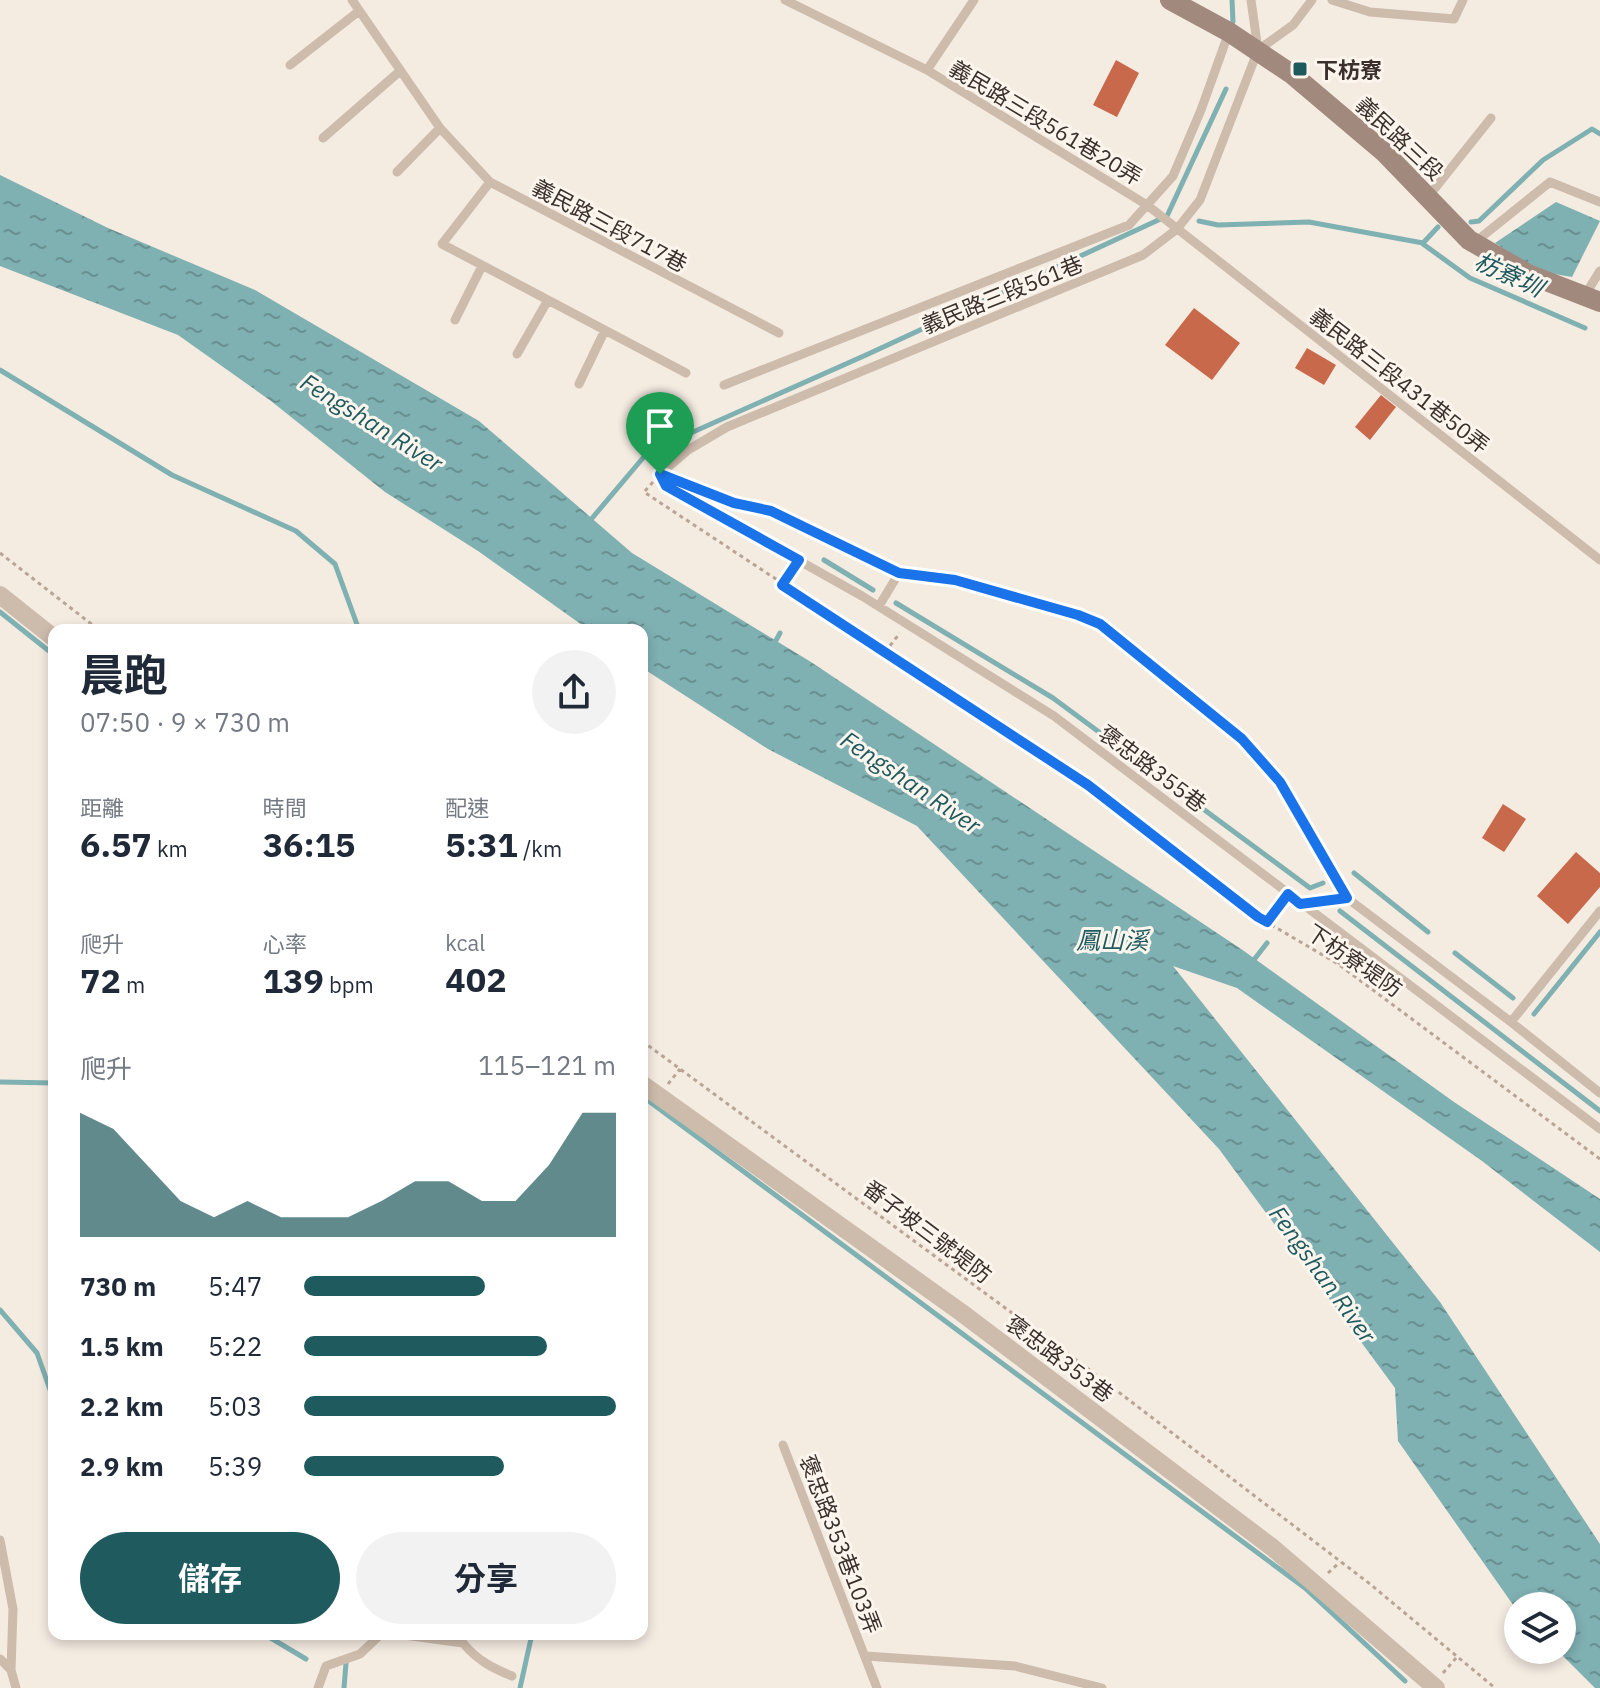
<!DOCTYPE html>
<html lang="zh-TW">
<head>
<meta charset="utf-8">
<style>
	:root { --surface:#fff; --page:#f2f2f3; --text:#1f2937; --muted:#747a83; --accent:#1f5a5e }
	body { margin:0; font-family:"IBM Plex Sans","Noto Sans TC",sans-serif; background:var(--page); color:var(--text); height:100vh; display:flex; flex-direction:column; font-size:30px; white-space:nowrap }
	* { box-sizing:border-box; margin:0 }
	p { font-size:26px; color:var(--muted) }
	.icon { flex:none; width:44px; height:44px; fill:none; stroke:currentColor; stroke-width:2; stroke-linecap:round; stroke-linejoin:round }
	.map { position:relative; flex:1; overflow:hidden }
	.details { position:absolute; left:48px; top:624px; width:600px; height:1016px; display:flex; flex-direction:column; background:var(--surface); border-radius:16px; box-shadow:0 4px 12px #0003 }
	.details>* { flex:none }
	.tools { position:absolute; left:1504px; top:1592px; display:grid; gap:16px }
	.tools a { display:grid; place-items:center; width:72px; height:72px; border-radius:50%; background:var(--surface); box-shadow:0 4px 12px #0003; font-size:40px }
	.pin { position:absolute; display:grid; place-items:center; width:68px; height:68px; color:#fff; margin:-82px -34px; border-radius:50% 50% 50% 0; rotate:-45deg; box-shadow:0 0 8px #0007 }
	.pin .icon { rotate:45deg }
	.round { display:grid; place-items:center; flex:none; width:84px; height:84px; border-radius:42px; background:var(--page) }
	.summary { display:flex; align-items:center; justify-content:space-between; height:136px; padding:0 32px }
	h1 { font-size:44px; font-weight:700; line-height:60px }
	.metrics { display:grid; grid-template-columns:repeat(3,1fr); gap:12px; height:136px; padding:8px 32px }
	.metrics div { display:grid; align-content:center }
	.metrics b { font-size:34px; font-weight:700 }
	.metrics small { font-size:22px; font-weight:400 }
	.metrics p { font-size:22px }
	.chart { height:224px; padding:16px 32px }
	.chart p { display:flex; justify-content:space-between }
	.chart svg { width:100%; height:144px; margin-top:8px; fill:var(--accent); opacity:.7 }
	.button { display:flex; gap:16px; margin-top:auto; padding:16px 32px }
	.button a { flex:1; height:92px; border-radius:48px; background:var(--accent); color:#fff; font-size:32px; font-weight:700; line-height:92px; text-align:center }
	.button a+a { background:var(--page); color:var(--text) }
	ul { padding:0 32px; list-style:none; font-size:26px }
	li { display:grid; grid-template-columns:128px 96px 1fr; align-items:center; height:60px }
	li i { height:20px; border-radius:10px; background:var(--accent) }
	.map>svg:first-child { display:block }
</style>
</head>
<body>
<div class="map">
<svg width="1600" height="1688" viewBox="0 0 1600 1688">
	<defs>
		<pattern id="water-ripples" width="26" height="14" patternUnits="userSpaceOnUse" patternTransform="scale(2)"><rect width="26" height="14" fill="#7fb0b2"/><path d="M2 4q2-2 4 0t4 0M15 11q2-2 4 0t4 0" fill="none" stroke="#699091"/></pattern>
	</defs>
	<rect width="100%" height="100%" fill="#f4ebe1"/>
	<path fill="url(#water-ripples)" d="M0 175 108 228 255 290 479 421 632 553 811 662 1244 951 1454 1102 1600 1199V1252L1482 1161 1237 988 1173 966 1440 1302 1600 1544V1688H1595L1557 1650H1562V1606H1518V1611L1516 1609 1398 1441 1395 1388 1219 1149 917 826 768 749 647 671 642 668V630H589L478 551 385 492 271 401 178 335 0 266Z
		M1556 202 1600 221 1572 277 1537 271 1495 243Z"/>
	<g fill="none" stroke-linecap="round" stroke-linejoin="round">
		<path stroke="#7fb0b2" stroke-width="5" d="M1232 0 1233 22
			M1199 221 1218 225 1309 222 1423 243 1438 227
			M1471 222 1479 221 1543 160 1592 129 1600 134
			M1423 244 1470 278 1585 328
			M0 370 172 475 296 531 335 564 359 630
			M588 523 648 452 866 355 1167 216 1226 89
			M824 560 873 590
			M896 603 1053 698 1310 888 1323 883
			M0 612 54 655
			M773 646 780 633
			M1354 873 1428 932
			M1340 911 1600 1111
			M1455 953 1513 998
			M1253 961 1267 943
			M1534 1014 1600 932
			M0 1082 54 1083
			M642 1096 1305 1588 1405 1681
			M0 1310 37 1353 54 1401
			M264 1634 306 1659
			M344 1688 346 1663
			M520 1688 532 1634"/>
	</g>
	<path fill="#c8694b" d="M1116 60 1139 73 1117 117 1093 105Z
		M1194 308 1240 343 1212 380 1165 345Z
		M1307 348 1336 365 1324 385 1295 368Z
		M1381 395 1396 407 1370 440 1355 427Z
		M1503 804 1526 819 1504 852 1482 838Z
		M1576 852 1600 873V887L1568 924 1537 896Z"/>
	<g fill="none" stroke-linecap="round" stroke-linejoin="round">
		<path stroke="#b9a596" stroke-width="3" stroke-dasharray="4 4" stroke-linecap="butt" d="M653 482 644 492 1088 785 1258 917 1338 964 1600 1159
			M0 553 99 630
			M782 585 791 572
			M885 652 900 633
			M1267 922 1281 904
			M1338 964 1349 952
			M642 1041 1091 1371 1370 1584 1495 1688
			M668 1084 680 1069
			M1059 1368 1068 1355
			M1328 1573 1340 1562
			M1443 1673 1456 1658"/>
		<path stroke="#cdbbac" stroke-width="9" d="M352 0 440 128 490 182 779 333
			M785 0 927 70 1147 205 1600 560
			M1332 0 1370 12 1454 19 1463 0
			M1258 50 1293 25 1312 0
			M290 65 359 11
			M927 70 974 0
			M323 138 400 71
			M397 172 440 128
			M490 182 442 244 686 373
			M1428 197 1491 118
			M1474 243 1550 182 1600 202
			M1585 295 1600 271
			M455 320 482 266
			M517 354 548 300
			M579 384 605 330
			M724 385 1129 225 1173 176 1201 110 1229 32
			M660 474 734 503 771 511 899 573 955 580 1078 615 1100 624 1242 739 1280 782 1347 898 1511 1022 1600 1093
			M660 474 666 486 862 596 1054 716 1600 1129
			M660 474 688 450 727 427 1143 255 1177 229 1200 200 1258 50 1251 0
			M879 606 899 573
			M1300 904 1347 898
			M1511 1022 1600 911
			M783 1445 877 1688
			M0 1540 13 1609 11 1670
			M397 1634 463 1643C477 1660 492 1668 512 1676
			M865 1656 1015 1666 1102 1688
			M0 1659 11 1670 16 1688
			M318 1688 326 1666 360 1654 380 1635 394 1634"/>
		<path stroke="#cdbbac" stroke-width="18" d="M0 595 54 638
			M642 1084 962 1313 1273 1548 1436 1688"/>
		<path stroke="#a18a7d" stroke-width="20" d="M1170 0 1229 32 1293 75 1384 152 1469 240 1528 274 1600 302"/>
	</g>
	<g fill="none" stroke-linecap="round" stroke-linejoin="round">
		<g stroke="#fff" stroke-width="16">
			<path id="route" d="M660 474 734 503 771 511 899 573 955 580 1078 615 1100 624 1242 739 1280 782 1347 898 1300 904 1288 894 1267 922 1258 917 1088 785 782 585 799 560 666 486Z"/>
		</g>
		<use href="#route" stroke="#1a73e8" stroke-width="10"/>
	</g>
	<rect fill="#1f5a5e" stroke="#fbf5ee" stroke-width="3" x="1292" y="61" width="16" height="16" rx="4"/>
	<g text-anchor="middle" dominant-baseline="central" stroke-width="6" stroke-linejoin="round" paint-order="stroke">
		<g font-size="22" font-weight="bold" fill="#3b302b" stroke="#fbf5ee" text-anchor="start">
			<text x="1316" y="69">下枋寮</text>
		</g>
		<g font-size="22" fill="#3b302b" stroke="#fbf5ee">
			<text transform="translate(1046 122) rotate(31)">義民路三段561巷20弄</text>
			<text transform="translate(1400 138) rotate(43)">義民路三段</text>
			<text transform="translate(610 225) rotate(28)">義民路三段717巷</text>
			<text transform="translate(1002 294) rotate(-22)">義民路三段561巷</text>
			<text transform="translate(1400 380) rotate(38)">義民路三段431巷50弄</text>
			<text transform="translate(1153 768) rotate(37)">褒忠路355巷</text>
			<text transform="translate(1355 960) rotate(34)">下枋寮堤防</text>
			<text transform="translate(928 1231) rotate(37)">番子坡三號堤防</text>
			<text transform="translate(1060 1358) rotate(37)">褒忠路353巷</text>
			<text transform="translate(841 1544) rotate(69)">褒忠路353巷103弄</text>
		</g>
		<g font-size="24" font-style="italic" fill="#1f5a5e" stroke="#fbf5ee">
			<text transform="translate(1509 274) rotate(25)">枋寮圳</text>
			<text transform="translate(372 422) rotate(32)">Fengshan River</text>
			<text transform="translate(911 782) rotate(34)">Fengshan River</text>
			<text x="1112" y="940">鳳山溪</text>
			<text transform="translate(1323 1274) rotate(54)">Fengshan River</text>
		</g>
	</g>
</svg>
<div class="tools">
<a><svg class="icon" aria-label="layers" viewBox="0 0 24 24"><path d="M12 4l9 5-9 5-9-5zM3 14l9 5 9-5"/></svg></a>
</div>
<div class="pin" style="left:660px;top:474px;background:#1e9e55"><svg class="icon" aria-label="arrive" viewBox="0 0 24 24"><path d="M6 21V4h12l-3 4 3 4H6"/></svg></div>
<section class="details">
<div class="summary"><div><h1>晨跑</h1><p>07:50 · 9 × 730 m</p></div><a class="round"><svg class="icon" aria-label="share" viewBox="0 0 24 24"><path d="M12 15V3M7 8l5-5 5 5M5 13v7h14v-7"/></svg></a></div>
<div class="metrics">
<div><p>距離</p><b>6.57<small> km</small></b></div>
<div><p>時間</p><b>36:15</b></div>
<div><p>配速</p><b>5:31<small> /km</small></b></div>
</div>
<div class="metrics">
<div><p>爬升</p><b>72<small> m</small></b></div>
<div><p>心率</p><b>139<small> bpm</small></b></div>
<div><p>kcal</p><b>402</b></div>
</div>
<div class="chart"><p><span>爬升</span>115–121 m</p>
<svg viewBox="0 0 160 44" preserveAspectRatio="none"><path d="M0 44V6L10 11L20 22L30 33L40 38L50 33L60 38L70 38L80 38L90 33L100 27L110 27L120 33L130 33L140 22L150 6L160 6V44z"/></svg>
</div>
<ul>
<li><b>730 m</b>5:47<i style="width:58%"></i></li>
<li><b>1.5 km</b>5:22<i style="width:78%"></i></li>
<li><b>2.2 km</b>5:03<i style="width:100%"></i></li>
<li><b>2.9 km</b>5:39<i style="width:64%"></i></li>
</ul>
<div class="button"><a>儲存</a><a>分享</a></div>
</section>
</div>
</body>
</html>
